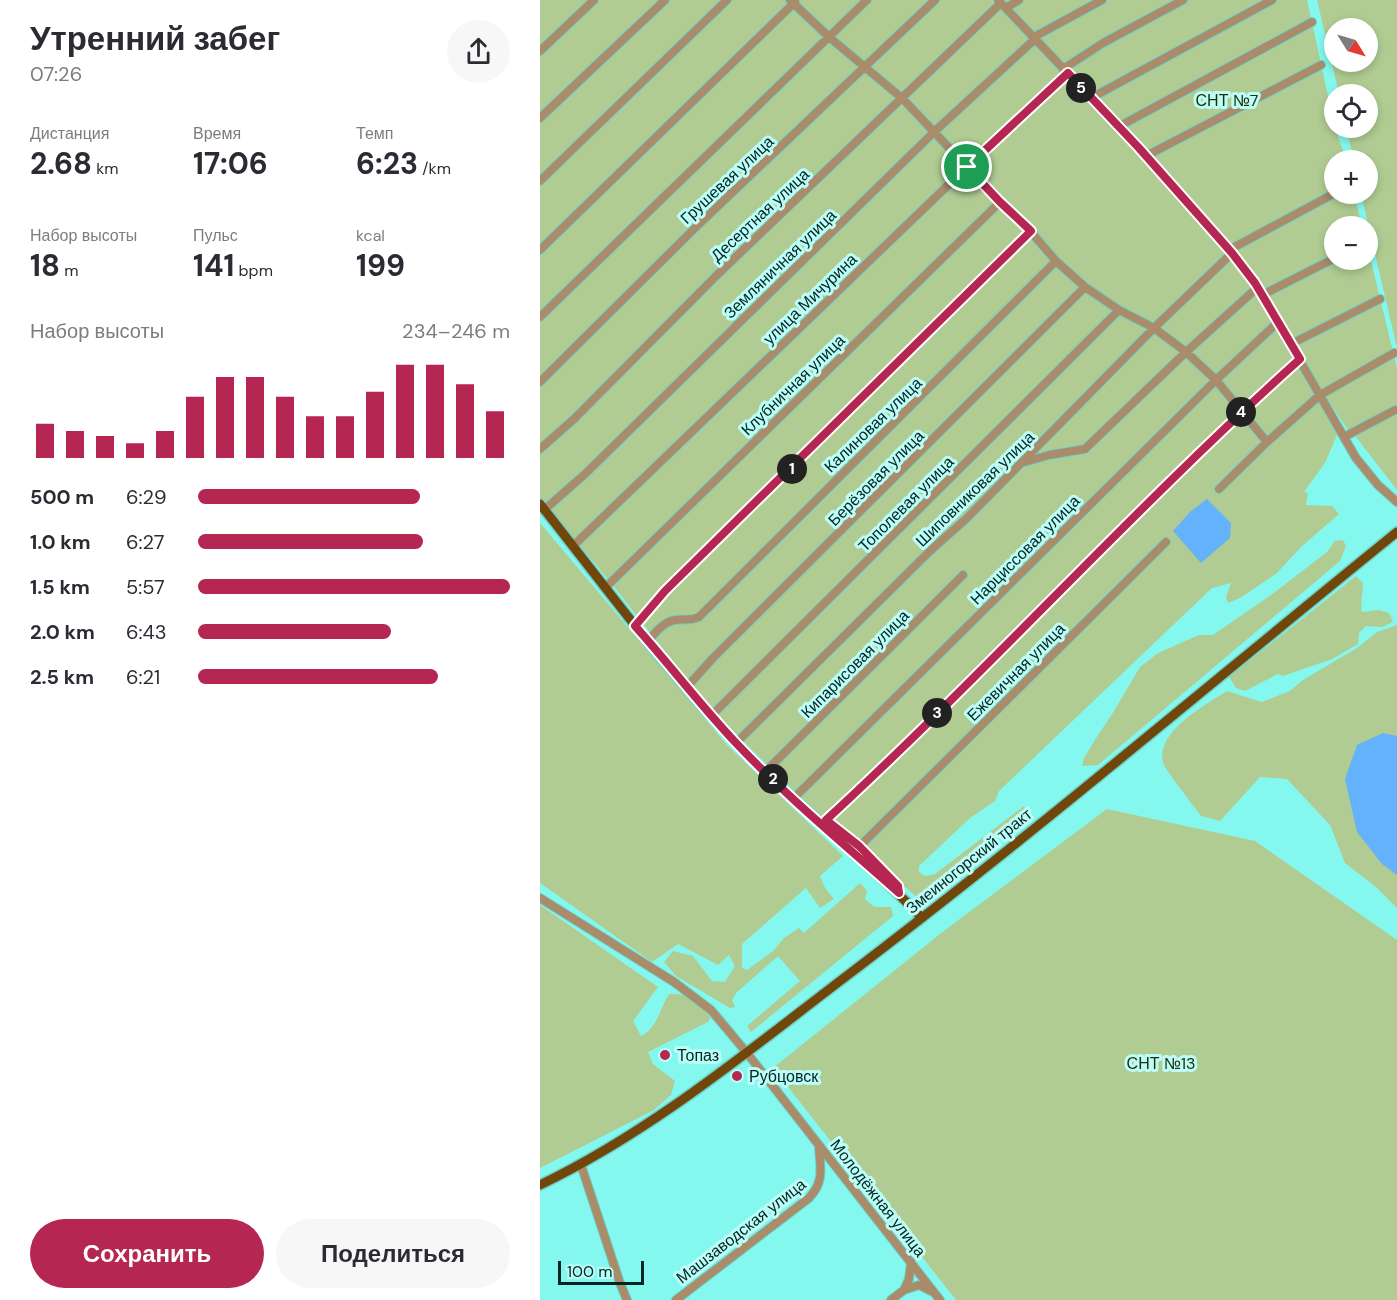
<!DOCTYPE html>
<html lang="ru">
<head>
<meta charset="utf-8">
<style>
	:root { --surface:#fff; --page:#f7f7f7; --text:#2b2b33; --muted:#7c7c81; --accent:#b62652 }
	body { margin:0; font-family:"DM Sans",sans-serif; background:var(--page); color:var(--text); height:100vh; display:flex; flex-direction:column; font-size:22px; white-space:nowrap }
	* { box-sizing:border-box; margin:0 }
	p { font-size:20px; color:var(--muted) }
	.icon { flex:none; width:33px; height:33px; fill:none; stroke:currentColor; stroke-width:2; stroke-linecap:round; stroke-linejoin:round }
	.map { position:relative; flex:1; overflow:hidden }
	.sheet { display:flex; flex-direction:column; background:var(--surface); width:540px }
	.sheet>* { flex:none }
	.needle { width:39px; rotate:127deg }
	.fabs { position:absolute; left:784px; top:18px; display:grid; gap:12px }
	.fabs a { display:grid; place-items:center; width:54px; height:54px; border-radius:50%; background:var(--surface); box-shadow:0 3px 9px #0003; font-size:30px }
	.scale { position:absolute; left:18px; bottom:15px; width:86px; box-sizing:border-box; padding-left:6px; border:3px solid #002523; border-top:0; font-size:16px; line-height:21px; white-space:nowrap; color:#002523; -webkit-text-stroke:4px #bdfdf7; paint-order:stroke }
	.pin { position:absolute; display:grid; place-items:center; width:51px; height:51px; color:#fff; margin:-26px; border:3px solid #fff; border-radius:50%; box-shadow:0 2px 6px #0007 }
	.km { position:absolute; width:30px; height:30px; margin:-15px; border-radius:50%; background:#222; color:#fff; font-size:16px; line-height:30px; text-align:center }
	.round { display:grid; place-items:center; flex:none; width:63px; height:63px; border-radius:32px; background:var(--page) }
	.overview { display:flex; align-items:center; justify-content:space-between; height:102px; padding:0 30px }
	h1 { font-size:33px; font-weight:700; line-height:45px }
	.figures { display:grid; grid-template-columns:repeat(3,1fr); gap:9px; height:102px; padding:6px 30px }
	.figures div { display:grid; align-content:center }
	.figures b { font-size:30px; font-weight:700 }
	.figures small { font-size:16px; font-weight:400 }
	.figures p { font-size:16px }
	.chart { height:168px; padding:12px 30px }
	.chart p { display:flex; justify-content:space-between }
	.chart svg { width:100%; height:108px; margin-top:6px; stroke:var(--accent); stroke-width:6 }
	.primary-button { display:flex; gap:12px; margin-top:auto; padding:12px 30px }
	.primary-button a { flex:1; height:69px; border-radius:36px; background:var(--accent); color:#fff; font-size:24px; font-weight:700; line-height:69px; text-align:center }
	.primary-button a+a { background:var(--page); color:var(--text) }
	ul { padding:0 30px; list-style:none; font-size:20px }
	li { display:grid; grid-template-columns:96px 72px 1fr; align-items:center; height:45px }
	li i { height:15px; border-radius:8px; background:var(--accent) }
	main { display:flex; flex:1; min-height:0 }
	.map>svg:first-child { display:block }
</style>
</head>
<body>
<main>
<section class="sheet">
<div class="overview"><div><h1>Утренний забег</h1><p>07:26</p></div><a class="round"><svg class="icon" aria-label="share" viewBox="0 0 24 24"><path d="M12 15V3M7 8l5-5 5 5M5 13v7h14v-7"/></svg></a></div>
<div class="figures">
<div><p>Дистанция</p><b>2.68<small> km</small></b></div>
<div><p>Время</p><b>17:06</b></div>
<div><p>Темп</p><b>6:23<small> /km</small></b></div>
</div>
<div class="figures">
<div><p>Набор высоты</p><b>18<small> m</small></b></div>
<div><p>Пульс</p><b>141<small> bpm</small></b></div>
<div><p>kcal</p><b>199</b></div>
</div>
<div class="chart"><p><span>Набор высоты</span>234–246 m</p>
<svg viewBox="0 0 160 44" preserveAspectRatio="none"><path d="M5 44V30M15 44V33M25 44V35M35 44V38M45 44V33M55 44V19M65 44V11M75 44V11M85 44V19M95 44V27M105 44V27M115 44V17M125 44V6M135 44V6M145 44V14M155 44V25"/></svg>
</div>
<ul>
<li><b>500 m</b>6:29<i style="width:71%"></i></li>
<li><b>1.0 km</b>6:27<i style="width:72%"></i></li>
<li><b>1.5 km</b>5:57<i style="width:100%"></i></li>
<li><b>2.0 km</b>6:43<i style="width:62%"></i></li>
<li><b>2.5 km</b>6:21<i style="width:77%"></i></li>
</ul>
<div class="primary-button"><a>Сохранить</a><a>Поделиться</a></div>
</section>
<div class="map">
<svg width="857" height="1300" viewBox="0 0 857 1300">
	<rect width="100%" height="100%" fill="#84f8ef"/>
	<path fill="#b0cc92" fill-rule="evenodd" d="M0 0H767L795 128 806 160H795V194H814L822 226H795V260H828V249L857 368V490L816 437 818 433 812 436 763 363 797 435 785 463 764 492 768 493 766 505 792 506 799 514 761 547 737 573 700 598 688 603 686 597 691 583 672 588 459 791 455 801 430 818 379 866V872L385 876 395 874 484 806 487 812 398 893 389 897H377L286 821 201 739 159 695 72 584 0 498Z
		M777 0H857V348L821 194H828V160H814L806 128H828V94H799ZM795 28H828V62H795Z
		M0 523 187 745 303 856 280 876 285 888 294 899 280 908 266 888 202 944V968L207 970 233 951 244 938 259 928 264 933 320 883 327 891 325 899 334 907H351L353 916 211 1032 207 1026 260 981 238 956 197 992 192 1000 195 1007 190 1008 136 976 124 962 133 951 153 956 172 981 185 982 195 966 189 955 178 965 138 944 112 962 0 883Z
		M803 540 806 546 800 561 558 765 542 766 544 758 558 735 571 716 600 667 618 653 659 635H673L731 595 787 552 795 541Z
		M816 576 823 583C823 591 820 606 822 612L839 610 849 613 853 622 842 627 826 626 819 633 818 644 792 659 743 676 738 674 705 691 696 688 689 677Z
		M857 625V908L836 887 805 863 790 825 747 779 720 777 680 821 661 816C654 806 626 771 623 763 615 731 666 705 687 691L722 702 750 691 763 680 817 648 837 632Z
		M567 809 715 841 857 940V1300H416L233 1068 405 930Z
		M0 905 118 987 93 1021 101 1036C117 1029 120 1008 129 994 148 992 159 1004 171 1017L168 1022 108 1052 113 1064 135 1081 131 1095 114 1110 0 1168Z"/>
	<path fill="#64b2fc" d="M667 499 691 523 690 538 661 563 633 531 650 512Z
		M843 733 857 736V875L842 864 817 832 805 779 817 745Z"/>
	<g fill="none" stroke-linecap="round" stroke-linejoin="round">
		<g stroke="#6cd2ca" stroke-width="10">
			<path id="minor" d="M250 0 289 37 363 99 460 202 491 232 516 261 545 287 579 310 614 328 646 352 676 380 727 442
				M458 0 599 148 692 253 715 283 816 458 838 485 857 502
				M466 8 479 0
				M494 37 562 0
				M0 51 54 0
				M523 69 563 43 643 0
				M551 98 732 0
				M0 118 125 0
				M578 127 772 22
				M606 156 781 65
				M0 181 187 0
				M0 250 255 2
				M689 250 795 193
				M722 295 795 258
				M0 317 327 0
				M751 344 840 299
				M0 382 158 225 395 0
				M804 437 855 410
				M0 449 34 419 177 275 461 3
				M485 462 509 455 545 449 646 352 718 287
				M679 489 727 442 780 395 854 353
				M4 510 44 475 394 132 495 39
				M33 546 427 167 528 73
				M65 588 460 202
				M95 625 125 591 491 232
				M108 641C115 633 123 622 135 620 145 618 147 622 159 617L516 261
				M146 688 173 658 545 287
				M171 716 579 310
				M196 743 390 551 427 518 614 328 692 253
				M225 772 423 575
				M253 799 676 380 738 322
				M286 820 319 847 358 886 359 893
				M282 824 361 750 449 661 702 411 760 359
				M319 847 626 542
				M0 898 134 982 171 1010 207 1053 400 1300
				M41 1165 80 1283 87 1300
				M364 1290 369 1279 371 1262
				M136 1300 269 1198C285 1181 280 1168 279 1147
				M351 1300 364 1290 379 1285 393 1292"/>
		</g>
		<g stroke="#6cd2ca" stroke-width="12">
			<path id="major" d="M0 504C64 585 125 669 197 744 255 805 324 856 382 918
				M0 1185C110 1132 203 1055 300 981 490 837 672 682 857 532"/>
		</g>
		<use href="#minor" stroke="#aa8b6a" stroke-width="8"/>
		<use href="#major" stroke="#71460a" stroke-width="9"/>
	</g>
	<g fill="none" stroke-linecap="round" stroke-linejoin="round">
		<g stroke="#fff" stroke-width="12">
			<path id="route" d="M528 73 599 148 692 253 715 283 760 359C596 506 448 671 286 820L319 846 358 886 359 893C304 844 247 797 197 744 161 706 130 665 95 626L125 591 491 231 460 202 427 167Z"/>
		</g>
		<use href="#route" stroke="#b62652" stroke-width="8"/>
	</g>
	<g fill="#b62652" stroke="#bdfdf7" stroke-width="2">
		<circle cx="125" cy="1055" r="6"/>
		<circle cx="197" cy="1076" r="6"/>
	</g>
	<g text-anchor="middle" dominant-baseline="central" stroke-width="6" stroke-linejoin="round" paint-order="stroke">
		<g font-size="16" fill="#213109" stroke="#bdfdf7">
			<text x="687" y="100">СНТ №7</text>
			<text x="621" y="1063">СНТ №13</text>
		</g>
		<g font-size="16" fill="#002523" stroke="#bdfdf7">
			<text transform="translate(187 180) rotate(-43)">Грушевая улица</text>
			<text transform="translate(220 215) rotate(-43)">Десертная улица</text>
			<text transform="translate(240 264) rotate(-44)">Земляничная улица</text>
			<text transform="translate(270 299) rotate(-44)">улица Мичурина</text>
			<text transform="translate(253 385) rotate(-44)">Клубничная улица</text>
			<text transform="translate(333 425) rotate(-44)">Калиновая улица</text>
			<text transform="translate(336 478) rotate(-45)">Берёзовая улица</text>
			<text transform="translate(435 489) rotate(-44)">Шиповниковая улица</text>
			<text transform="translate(366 504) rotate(-45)">Тополевая улица</text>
			<text transform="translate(485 550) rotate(-45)">Нарциссовая улица</text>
			<text transform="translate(315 664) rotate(-45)">Кипарисовая улица</text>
			<text transform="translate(476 672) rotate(-45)">Ежевичная улица</text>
			<text transform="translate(429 861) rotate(-39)">Змеиногорский тракт</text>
			<text transform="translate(338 1198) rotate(52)">Молодёжная улица</text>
			<text transform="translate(201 1231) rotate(-38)">Машзаводская улица</text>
		</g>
		<g font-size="16" fill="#002523" stroke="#bdfdf7" text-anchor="start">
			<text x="137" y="1055">Топаз</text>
			<text x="209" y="1076">Рубцовск</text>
		</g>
	</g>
</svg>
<div class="fabs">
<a><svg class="needle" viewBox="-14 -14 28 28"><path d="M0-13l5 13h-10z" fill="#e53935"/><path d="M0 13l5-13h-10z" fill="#7c7c81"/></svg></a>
<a><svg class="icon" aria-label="locate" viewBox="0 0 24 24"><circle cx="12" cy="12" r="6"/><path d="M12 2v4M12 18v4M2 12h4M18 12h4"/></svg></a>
<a>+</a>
<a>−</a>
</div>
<div class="scale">100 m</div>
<div class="pin" style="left:427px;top:167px;background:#1e9e55"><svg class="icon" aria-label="arrive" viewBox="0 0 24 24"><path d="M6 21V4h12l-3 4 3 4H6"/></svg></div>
<b class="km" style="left:252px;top:469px">1</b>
<b class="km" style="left:233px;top:779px">2</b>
<b class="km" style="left:397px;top:713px">3</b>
<b class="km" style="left:701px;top:412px">4</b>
<b class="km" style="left:541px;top:88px">5</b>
</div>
</main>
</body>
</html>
